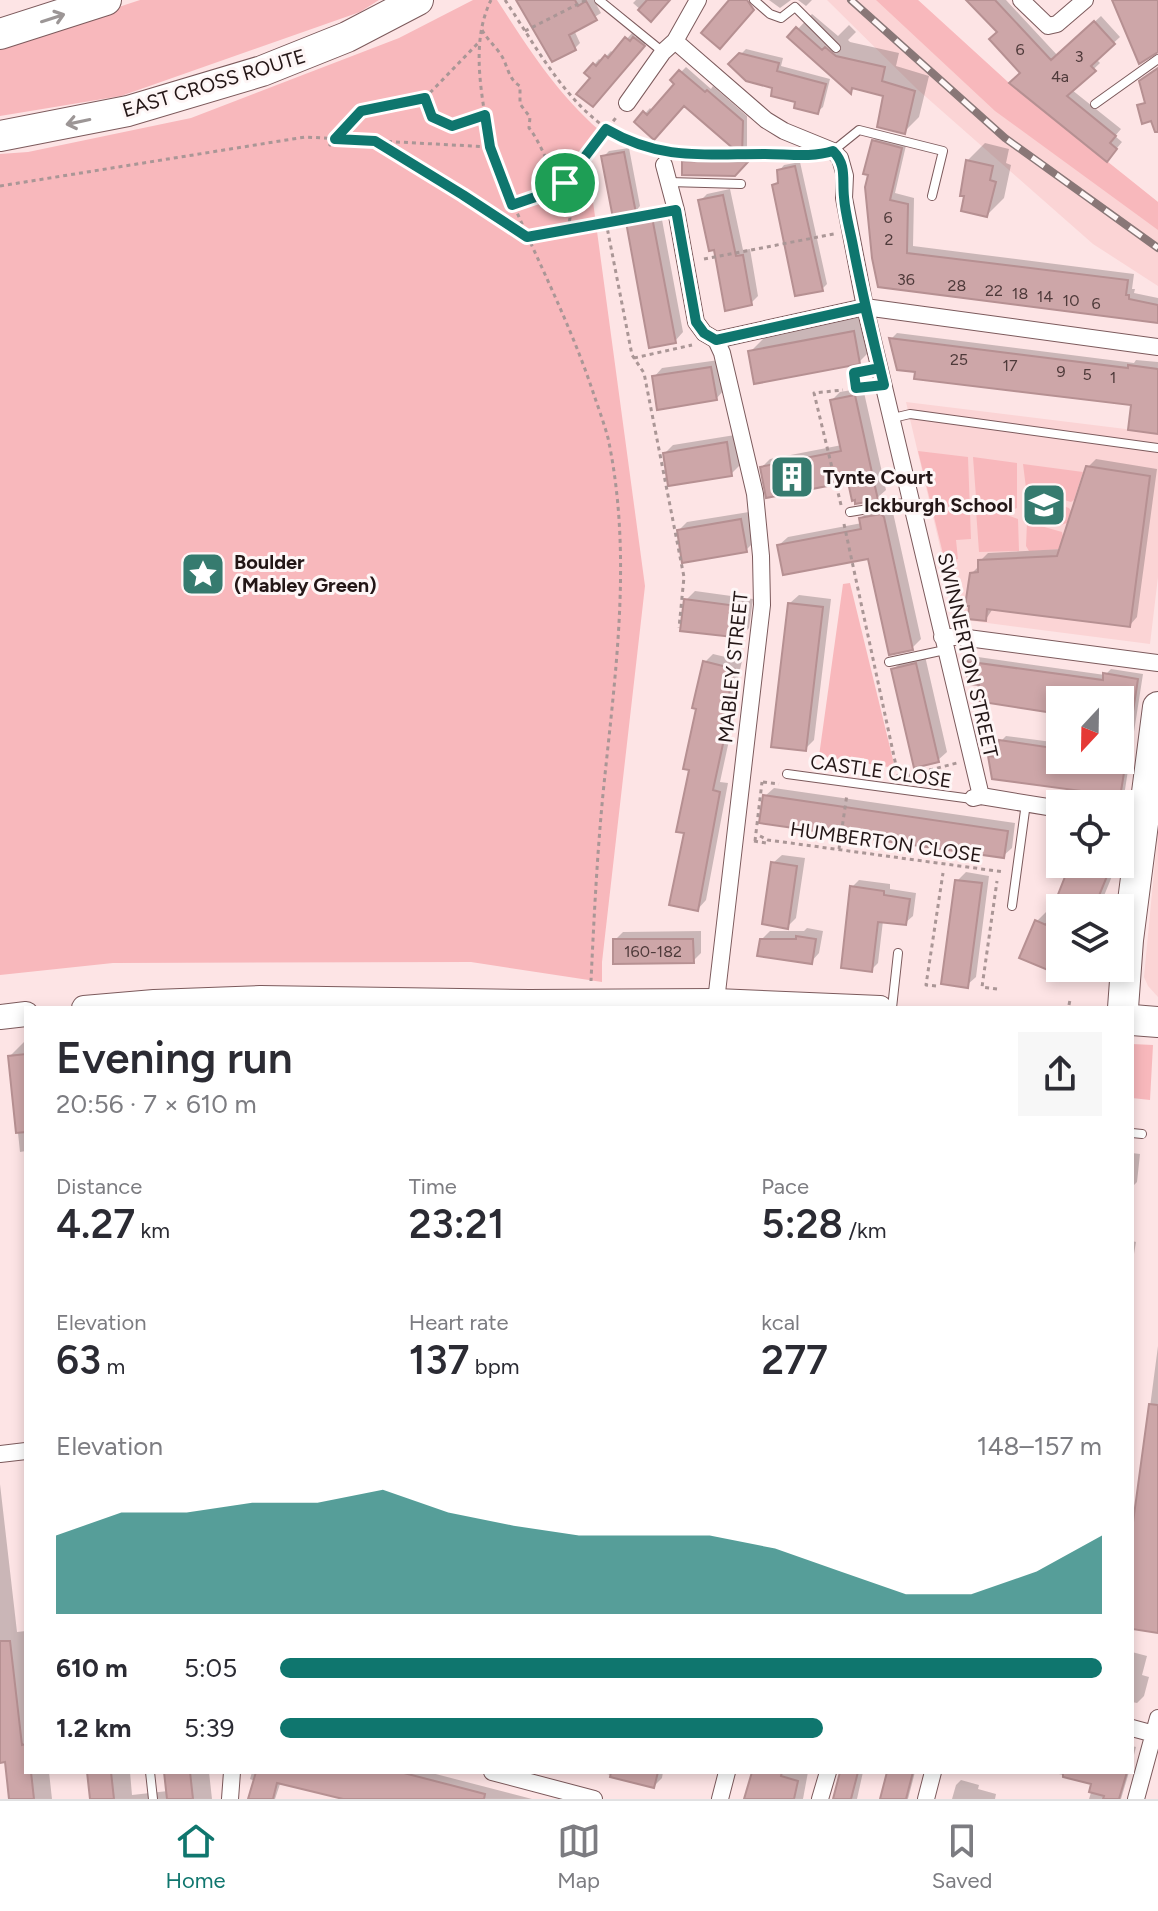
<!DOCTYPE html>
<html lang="en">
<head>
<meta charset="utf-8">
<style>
	:root { --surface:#fff; --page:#f7f7f7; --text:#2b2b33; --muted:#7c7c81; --line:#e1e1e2; --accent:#0f766e }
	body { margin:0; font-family:Figtree,sans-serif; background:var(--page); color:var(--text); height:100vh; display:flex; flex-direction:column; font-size:30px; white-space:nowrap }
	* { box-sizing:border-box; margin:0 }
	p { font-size:26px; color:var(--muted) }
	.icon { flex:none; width:44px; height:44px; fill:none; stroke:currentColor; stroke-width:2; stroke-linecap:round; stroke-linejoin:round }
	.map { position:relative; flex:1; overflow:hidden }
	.drawer { position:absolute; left:24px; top:1006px; width:1110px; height:768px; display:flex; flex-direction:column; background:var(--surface); border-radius:0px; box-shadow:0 4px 12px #0003 }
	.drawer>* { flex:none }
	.needle { width:52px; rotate:202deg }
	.fabs { position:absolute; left:1046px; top:686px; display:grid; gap:16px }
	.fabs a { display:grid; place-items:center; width:88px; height:88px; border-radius:0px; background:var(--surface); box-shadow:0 4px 12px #0003; font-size:40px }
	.pin { position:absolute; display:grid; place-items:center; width:68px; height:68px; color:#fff; margin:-34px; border:4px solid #fff; border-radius:50%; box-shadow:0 2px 8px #0007 }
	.round { display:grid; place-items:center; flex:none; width:84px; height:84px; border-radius:0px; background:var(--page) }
	.headline { display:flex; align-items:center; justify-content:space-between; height:136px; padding:0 32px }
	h1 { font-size:44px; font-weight:600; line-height:60px }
	.figures { display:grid; grid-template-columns:repeat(3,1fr); gap:12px; height:136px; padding:8px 32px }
	.figures div { display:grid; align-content:center }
	.figures b { font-size:40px; font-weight:600 }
	.figures small { font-size:22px; font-weight:400 }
	.figures p { font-size:22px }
	.chart { height:224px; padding:16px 32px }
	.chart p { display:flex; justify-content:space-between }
	.chart svg { width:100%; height:144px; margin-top:8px; fill:var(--accent); opacity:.7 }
	ul { padding:0 32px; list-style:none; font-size:26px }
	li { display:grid; grid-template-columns:128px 96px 1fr; align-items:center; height:60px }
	li i { height:20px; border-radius:10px; background:var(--accent) }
	.tab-bar { display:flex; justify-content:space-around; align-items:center; height:112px; border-top:2px solid var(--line); background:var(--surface); font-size:22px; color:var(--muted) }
	.tab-bar a { display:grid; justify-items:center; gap:4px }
	.tab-bar .current { color:var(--accent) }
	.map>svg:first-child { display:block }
</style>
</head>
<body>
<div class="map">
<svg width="1158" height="1799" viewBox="0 0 1158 1799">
	<rect width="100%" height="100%" fill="#fde4e5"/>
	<path fill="#fbd4d5" d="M827 0H918L1009 83 1158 202V286L1093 244 917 89Z
		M906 402 1158 433V577L1150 644 957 619Z
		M1158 829V997L1148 986 1144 977Z"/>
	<path fill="#f8b8bc" d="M140 0H379L360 12 121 96 0 116V46Z
		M473 0H497C529 49 555 91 599 130L586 150 645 586 602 962V982L471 962 113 963 0 975V154L28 152 191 118 399 38Z
		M876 0H918L1009 83 1158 202V230L995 111Z
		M918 451 968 457 971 539 956 540 958 559 945 562Z
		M973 457 1017 463V508L1012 510 976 497Z
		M1023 464 1083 472 1074 500 1071 502 1026 488Z
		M1030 495 1069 508 1071 511 1067 523 1061 525 1027 514 1025 510 1026 496Z
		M982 506 1018 519 1019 551 979 552 976 510Z
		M1027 522 1062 532 1063 536 1059 549 1029 551 1026 546Z
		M850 583 895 768 819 756 843 584Z
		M1132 1044 1153 1045 1150 1100 1132 1098Z"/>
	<path fill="#0003" d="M519 0H594L601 13 574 30 580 43 575 48Z
		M636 0H668L651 19 633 3Z
		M769 0H791L780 8Z
		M798 0H812L806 6Z
		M969 0H1006L1058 56 1101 16 1120 37 1096 59 1100 63 1072 90 1121 129 1115 136 1122 142 1112 154 1022 73 999 32Z
		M812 14 838 36 849 25 856 32 848 40 850 42 899 53 896 66 929 76 919 117 904 132 886 94 856 87 851 91 798 29Z
		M632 33 636 37 640 33 649 40 598 99 593 78 587 73 599 59 602 61 611 51 614 54Z
		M746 49 783 58 781 66 830 79 823 107 817 112 731 64Z
		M686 67 711 89 713 86 747 116V149L742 154 685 104 637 122 650 108 652 110 677 84 673 80Z
		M880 135 907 141 895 193 914 198 913 246 1134 274 1132 289H1135L1134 293 1158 298V321L880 285 873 141Z
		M985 143 1009 149 1006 163 1011 165 1004 198 987 215 966 195 962 194 968 160Z
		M629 148 640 206 635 212 603 157 609 151Z
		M687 160H746L734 174 684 162Z
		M800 162 827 284 822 289 774 185 780 180 779 171 784 165Z
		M730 189 743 250 750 249 758 296 751 303 715 247 700 201 707 194Z
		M660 209 683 332 675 341 628 222 636 214Z
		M871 315 876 345 859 362 750 352 767 335Z
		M897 333 1134 363 1136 360 1158 362V432L1133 403 892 338Z
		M719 360 724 390 716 399 654 377 662 368Z
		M863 388 886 490 877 498 849 480 762 467 770 459 842 445 832 400 840 392Z
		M735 435 740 465 731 474 665 453 673 445Z
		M1096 459 1157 469 1137 617 1130 625 994 607 986 619 971 574 980 565V561L988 553 1062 549 1088 467Z
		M892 508 921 639 912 648 869 557 779 545 788 537 862 523 861 518 869 510Z
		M749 512 754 542 746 550 679 530 687 522Z
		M695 591 753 599 749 628 741 636 686 600Z
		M799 595 831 599 814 740 805 749 790 603Z
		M713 654 742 661 728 721 733 722 720 782 728 783 706 900 698 909 686 832 705 662Z
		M925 656 947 752 938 760 894 669 902 661Z
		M971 656 1105 675 1111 669 1143 674 1124 796 1119 802 990 756 995 751 999 752 1001 741 1006 736 1060 743V760H1120V700H1060V712L981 683 966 661Z
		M774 788 1015 823 1012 848 1003 856 765 796Z
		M782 855 805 858 796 918 787 927 773 863Z
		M1072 864H1117L1099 908H1060V965L1055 970 1036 922 1048 910 1053 912Z
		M966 872 989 876 976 977 967 985 957 881Z
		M859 880 890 884V889L916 893 913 916 905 923 883 921 878 963 871 970 852 887Z
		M807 928 823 931 819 953 811 962 761 940 770 931H804Z
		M701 931V953L693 961 615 940 623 932Z
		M26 1040V1151L20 1152 10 1056Z
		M1132 1153 1140 1154 1137 1182 1132 1187Z
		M1132 1241 1136 1242 1132 1266Z
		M1158 1346V1631L1132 1621V1524L1135 1521Z
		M0 1484 17 1632 26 1631V1772H49L52 1799H11L7 1760 0 1761Z
		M1132 1652 1147 1656 1142 1675 1149 1677 1144 1696 1137 1703 1132 1702Z
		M1132 1746 1136 1747 1132 1763Z
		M89 1772H130L132 1795 168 1791 166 1772H209L212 1799H92Z
		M252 1772H428L532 1799H350L281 1781 275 1799H256L255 1781 250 1779Z
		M607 1772H663L662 1778 654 1786 607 1774Z
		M753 1772H808L803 1799H746Z
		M842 1772H863L857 1799H835Z
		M889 1772H915L908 1799H882Z
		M1051 1772H1129L1121 1799H1089L1094 1783Z
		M961 1780 979 1785 978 1789 996 1794 995 1799H952L956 1785Z"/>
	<path fill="#cda6a8" stroke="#b69092" stroke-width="2" d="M516 0H575L578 6 586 1 597 20 569 35 576 50 552 62Z
		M647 0H670L651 22 638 10Z
		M729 0H747L754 10 720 49 701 33Z
		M966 0H995L1051 60 1094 21 1115 44 1091 66 1096 71 1067 96 1116 136 1110 143 1117 149 1107 162 1009 83 1020 73 989 39 997 32Z
		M1112 0H1158V52L1139 64Z
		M796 27 822 50 825 47 836 56 885 67 882 81 915 91 905 134 877 127 883 96 852 88 851 94 787 37Z
		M625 37 630 41 633 37 645 46 593 107 576 94 590 78 584 73 593 63 596 66 605 55 608 58Z
		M739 53 779 63 777 71 826 84 818 114 794 108 795 102 771 96 772 88 746 81 728 64Z
		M1158 68V132H1155L1151 121 1142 124 1137 105 1145 103 1139 81Z
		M679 70 705 92 707 90 743 121 742 156 684 106 654 140 634 122 643 111 647 115 674 84 670 80Z
		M872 140 902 148 890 200 908 204 907 253 1128 280 1126 295H1129V299L1158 305V323L878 287 872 258 865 187 868 175 863 174Z
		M624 152 636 213 613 218 601 156Z
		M966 160 993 166 990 180 996 182 987 217 961 211 964 196H960Z
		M682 161 748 162 735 176 682 175Z
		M795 166 823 291 795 296 772 185 778 183 777 170Z
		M723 195 736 256 743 255 752 305 725 311 714 250 709 251 698 200Z
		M652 217 676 343 649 348 626 222Z
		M854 331 860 364 754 384 748 351Z
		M889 338 1128 368V365L1158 369V434L1128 430 1131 405 914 379 915 372 897 370Z
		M711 367 717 400 657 410 652 376Z
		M855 395 878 500 855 504V500L852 501 848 482 766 498 760 467 841 451 830 400Z
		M727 442 732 476 668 486 663 453Z
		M1086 466 1150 476 1130 627 987 609 986 621 968 619 969 606H965L970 573 978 572V560L1057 556Z
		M881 514 884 517 913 650 889 655 868 559 783 575 777 545 861 529 859 518Z
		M741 519 747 552 682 563 677 530Z
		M684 599 745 607 742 638 680 631Z
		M788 603 823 607 806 751 771 747Z
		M703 661 735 669 721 729 726 730 713 790 720 792 698 911 669 905 684 833 676 832 689 770 683 769 696 709 692 708Z
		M964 661 1103 680V673L1138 679 1128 744H1120V700L1083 692 1082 699 1060 700V714L976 701 979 685 969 684Z
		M916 663 939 762 914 768 891 669Z
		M999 740 1060 749V760H1126L1119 804 1081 798 1082 791 992 779 988 756 996 757Z
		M763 795 1008 831 1004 858 759 823Z
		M771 862 797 866 788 929 762 924Z
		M1070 864H1112L1094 908H1060V960L1055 973 1019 958 1035 920 1046 925Z
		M955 880 982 883 968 988 941 984Z
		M850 886 884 891V895L910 899 906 925 878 922 872 972 841 968Z
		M796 936 816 939 812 964 757 956 760 939H796Z
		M613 939H693L694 963 613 964Z
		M26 1054V1132L16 1133 8 1056Z
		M1149 1404 1158 1405V1633L1132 1629V1530Z
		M0 1641H10L22 1745 26 1744V1772H31L34 1799H9L5 1762 0 1763Z
		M87 1772H111L114 1799H90Z
		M164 1772H190L193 1799H167Z
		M256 1772H400L485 1794 484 1799H343L277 1783 273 1799H248Z
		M611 1772H658L654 1788 610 1777Z
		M752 1772H782L781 1776 798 1781 794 1799H744Z
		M840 1772H858L851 1799H833Z
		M887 1772H913L906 1799H880Z
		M1063 1772H1127L1119 1799H1103L1104 1796 1089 1792 1091 1784 1063 1777Z"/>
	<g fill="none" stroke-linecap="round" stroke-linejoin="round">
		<g stroke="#7c5a5c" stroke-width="10">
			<path id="lane" d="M599 0 663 52
				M754 0 770 14 781 18 795 7 836 48
				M1095 104 1158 59
				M833 151 859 130 943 151 932 196
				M669 182 741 184
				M856 388 884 385
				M893 418 910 414 1158 448
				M850 512 911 502
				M889 662 945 650
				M787 774 972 799
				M1012 906 1026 803
				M892 1008 898 953
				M1132 1133 1142 1134
				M150 1772 153 1799"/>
		</g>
		<g stroke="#7c5a5c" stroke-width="18">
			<path id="street" d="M1021 0 1048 26 1057 24 1085 0
				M675 41 766 120 784 131 833 151 840 158 845 176 844 198 865 307 981 796
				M627 103 663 52 675 41 698 0
				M664 165 676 210 696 322 704 333 716 340
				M942 637H960L1158 663
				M973 798 981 796 1060 809
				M1120 818 1142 821
				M716 1001 762 605 761 556 755 494 722 353 716 340 865 307 1158 347
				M0 1454 26 1451
				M1132 1728 1158 1735
				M492 1772 594 1799
				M230 1799 232 1772
				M720 1799 727 1772
				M820 1799 828 1772
				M926 1799 933 1772
				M1136 1799 1158 1718"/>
		</g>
		<g stroke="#7c5a5c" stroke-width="26">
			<path id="secondary" d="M84 1008 154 1002 260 998 529 1002 716 1001 880 1008
				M0 1017 26 1014"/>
		</g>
		<g stroke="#7c5a5c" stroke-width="32">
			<path id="highway" d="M0 34 106 0
				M0 136 128 111 262 71 347 37 418 0
				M1123 1008 1128 940 1158 707
				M1132 1020 1158 1022"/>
		</g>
		<path stroke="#aa9696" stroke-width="3" stroke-dasharray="4 4" stroke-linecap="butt" d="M505 0C544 58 580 133 655 150
			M482 30C487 39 493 44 499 52 508 63 507 79 520 86V104L530 117 529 128C544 147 547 170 565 183
			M525 31 586 0
			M425 98 432 117 452 126 485 115
			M378 143 463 195 527 237 661 212
			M329 146 361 111 425 98 480 41
			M490 147C521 230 565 308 593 392 598 407 604 423 608 438 633 556 615 675 603 794 597 856 594 918 591 981
			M678 155H794
			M0 186 305 137 490 147C483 99 469 45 491 0
			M558 188 570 218 568 228
			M512 205 550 192 565 183 618 115
			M606 222 632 355 644 373 684 577 679 628
			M704 259 834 234
			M634 358 692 345
			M841 505 814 393 843 390
			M844 524 898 775
			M906 776 957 763
			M763 782 779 784
			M760 836 768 840 1004 872
			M754 841 766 843 768 840
			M755 841 762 782
			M839 849 847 794
			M936 986 926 985 943 873
			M997 989 982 987 997 881
			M1069 1005 1070 1000"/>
		<use href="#lane" stroke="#fff" stroke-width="8"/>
		<use href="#street" stroke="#fff" stroke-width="16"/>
		<use href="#secondary" stroke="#fff" stroke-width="24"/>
		<use href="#highway" stroke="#fff" stroke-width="30"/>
		<g stroke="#897777" stroke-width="8">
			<path id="rail" d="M851 0 1005 138 1158 248"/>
		</g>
		<use href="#rail" stroke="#fef6f6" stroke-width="5" stroke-dasharray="15" stroke-linecap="butt"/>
	</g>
	<defs><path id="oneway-shaft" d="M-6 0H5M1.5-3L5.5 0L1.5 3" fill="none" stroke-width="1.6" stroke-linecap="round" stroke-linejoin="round" transform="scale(2)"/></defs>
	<g stroke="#9c9696">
		<use href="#oneway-shaft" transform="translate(53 18) rotate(-18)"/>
		<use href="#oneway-shaft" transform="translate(78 122) rotate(168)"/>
	</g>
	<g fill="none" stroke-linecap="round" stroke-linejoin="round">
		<g stroke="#fff" stroke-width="16">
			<path id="route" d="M565 183 550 192 512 205 490 147 485 115 452 126 432 117 425 98 361 111 335 139 375 141 463 195 527 237 676 210 696 322 704 333 716 340 865 307 880 368 854 373 856 388 884 385C873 339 862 293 853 246 850 230 845 213 844 197 842 179 847 165 833 151 811 158 788 154 765 154 704 154 661 161 606 129L565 183"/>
		</g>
		<use href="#route" stroke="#0f766e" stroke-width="10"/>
	</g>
	<defs>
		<g id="building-square" transform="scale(2.3)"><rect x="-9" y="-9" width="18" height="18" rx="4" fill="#367b6f" stroke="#fef6f6"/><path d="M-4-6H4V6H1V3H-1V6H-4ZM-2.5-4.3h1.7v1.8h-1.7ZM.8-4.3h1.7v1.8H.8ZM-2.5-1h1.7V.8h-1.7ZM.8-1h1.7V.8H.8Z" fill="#fff"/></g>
		<g id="school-square" transform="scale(2.3)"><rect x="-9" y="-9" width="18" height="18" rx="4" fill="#367b6f" stroke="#fef6f6"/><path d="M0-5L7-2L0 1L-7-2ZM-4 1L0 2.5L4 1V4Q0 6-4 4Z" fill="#fff"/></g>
		<g id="sight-square" transform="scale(2.3)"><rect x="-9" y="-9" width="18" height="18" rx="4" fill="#367b6f" stroke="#fef6f6"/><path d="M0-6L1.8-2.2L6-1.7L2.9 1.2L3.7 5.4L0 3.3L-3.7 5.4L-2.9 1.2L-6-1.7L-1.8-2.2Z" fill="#fff"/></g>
	</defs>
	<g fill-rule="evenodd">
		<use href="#building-square" x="792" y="477"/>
		<use href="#school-square" x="1044" y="505"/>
		<use href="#sight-square" x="203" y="574"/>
	</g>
	<g text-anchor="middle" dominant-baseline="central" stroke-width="6" stroke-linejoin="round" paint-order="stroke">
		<g font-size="16" fill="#4e3a3a">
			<text x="1020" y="49">6</text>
			<text x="1079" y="56">3</text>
			<text x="1060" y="76">4a</text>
			<text x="888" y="217">6</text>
			<text x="889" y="239">2</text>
			<text x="906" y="279">36</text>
			<text x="957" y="285">28</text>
			<text x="994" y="290">22</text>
			<text x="1020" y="293">18</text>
			<text x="1045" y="296">14</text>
			<text x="1071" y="300">10</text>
			<text x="1096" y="303">6</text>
			<text x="959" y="359">25</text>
			<text x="1010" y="365">17</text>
			<text x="1061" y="371">9</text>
			<text x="1087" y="374">5</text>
			<text x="1113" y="377">1</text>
			<text x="653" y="951">160-182</text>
		</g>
		<g font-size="20" fill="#231616" stroke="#fef6f6">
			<text transform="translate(214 83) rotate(-17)">EAST CROSS ROUTE</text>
			<text transform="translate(968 655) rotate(77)">SWINNERTON STREET</text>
			<text transform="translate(733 667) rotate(-84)">MABLEY STREET</text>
			<text transform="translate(881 771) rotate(8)">CASTLE CLOSE</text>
			<text transform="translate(886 842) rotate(8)">HUMBERTON CLOSE</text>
		</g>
		<g font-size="20" font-weight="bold" fill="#231616" stroke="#fef6f6" text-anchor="start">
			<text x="823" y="477">Tynte Court</text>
			<text x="1013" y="505" text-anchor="end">Ickburgh School</text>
			<text x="234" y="562">Boulder<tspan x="234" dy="23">(Mabley Green)</tspan></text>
		</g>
	</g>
</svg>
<div class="fabs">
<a><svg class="needle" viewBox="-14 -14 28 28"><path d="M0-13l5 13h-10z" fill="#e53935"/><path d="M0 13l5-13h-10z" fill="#7c7c81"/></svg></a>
<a><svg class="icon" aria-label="locate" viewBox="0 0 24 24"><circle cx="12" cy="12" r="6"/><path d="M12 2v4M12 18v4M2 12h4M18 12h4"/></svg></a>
<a><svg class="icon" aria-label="layers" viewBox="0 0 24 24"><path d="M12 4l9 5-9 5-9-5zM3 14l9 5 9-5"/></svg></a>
</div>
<div class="pin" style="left:565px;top:183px;background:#1e9e55"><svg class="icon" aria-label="arrive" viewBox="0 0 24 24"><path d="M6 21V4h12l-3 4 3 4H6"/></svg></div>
<section class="drawer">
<div class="headline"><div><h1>Evening run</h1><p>20:56 · 7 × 610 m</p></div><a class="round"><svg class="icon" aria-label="share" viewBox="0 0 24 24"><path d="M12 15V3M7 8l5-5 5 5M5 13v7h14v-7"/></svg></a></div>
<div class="figures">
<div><p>Distance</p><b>4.27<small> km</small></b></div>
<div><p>Time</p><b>23:21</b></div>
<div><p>Pace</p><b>5:28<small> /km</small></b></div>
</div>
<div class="figures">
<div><p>Elevation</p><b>63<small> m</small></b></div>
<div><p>Heart rate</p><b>137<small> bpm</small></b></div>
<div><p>kcal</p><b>277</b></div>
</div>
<div class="chart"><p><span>Elevation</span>148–157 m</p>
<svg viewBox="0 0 160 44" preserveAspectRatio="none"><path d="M0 44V20L10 13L20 13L30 10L40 10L50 6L60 13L70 17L80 20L90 20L100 20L110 24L120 31L130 38L140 38L150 31L160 20V44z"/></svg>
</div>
<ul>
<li><b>610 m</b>5:05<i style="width:100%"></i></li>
<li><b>1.2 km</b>5:39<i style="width:66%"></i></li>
</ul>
</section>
</div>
<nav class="tab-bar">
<a class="current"><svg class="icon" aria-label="home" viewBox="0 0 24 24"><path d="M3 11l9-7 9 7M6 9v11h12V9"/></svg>Home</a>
<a><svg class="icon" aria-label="map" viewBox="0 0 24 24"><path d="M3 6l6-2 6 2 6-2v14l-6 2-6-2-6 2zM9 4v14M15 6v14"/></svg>Map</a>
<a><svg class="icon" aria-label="saved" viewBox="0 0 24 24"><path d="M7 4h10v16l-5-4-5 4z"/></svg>Saved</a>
</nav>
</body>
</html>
